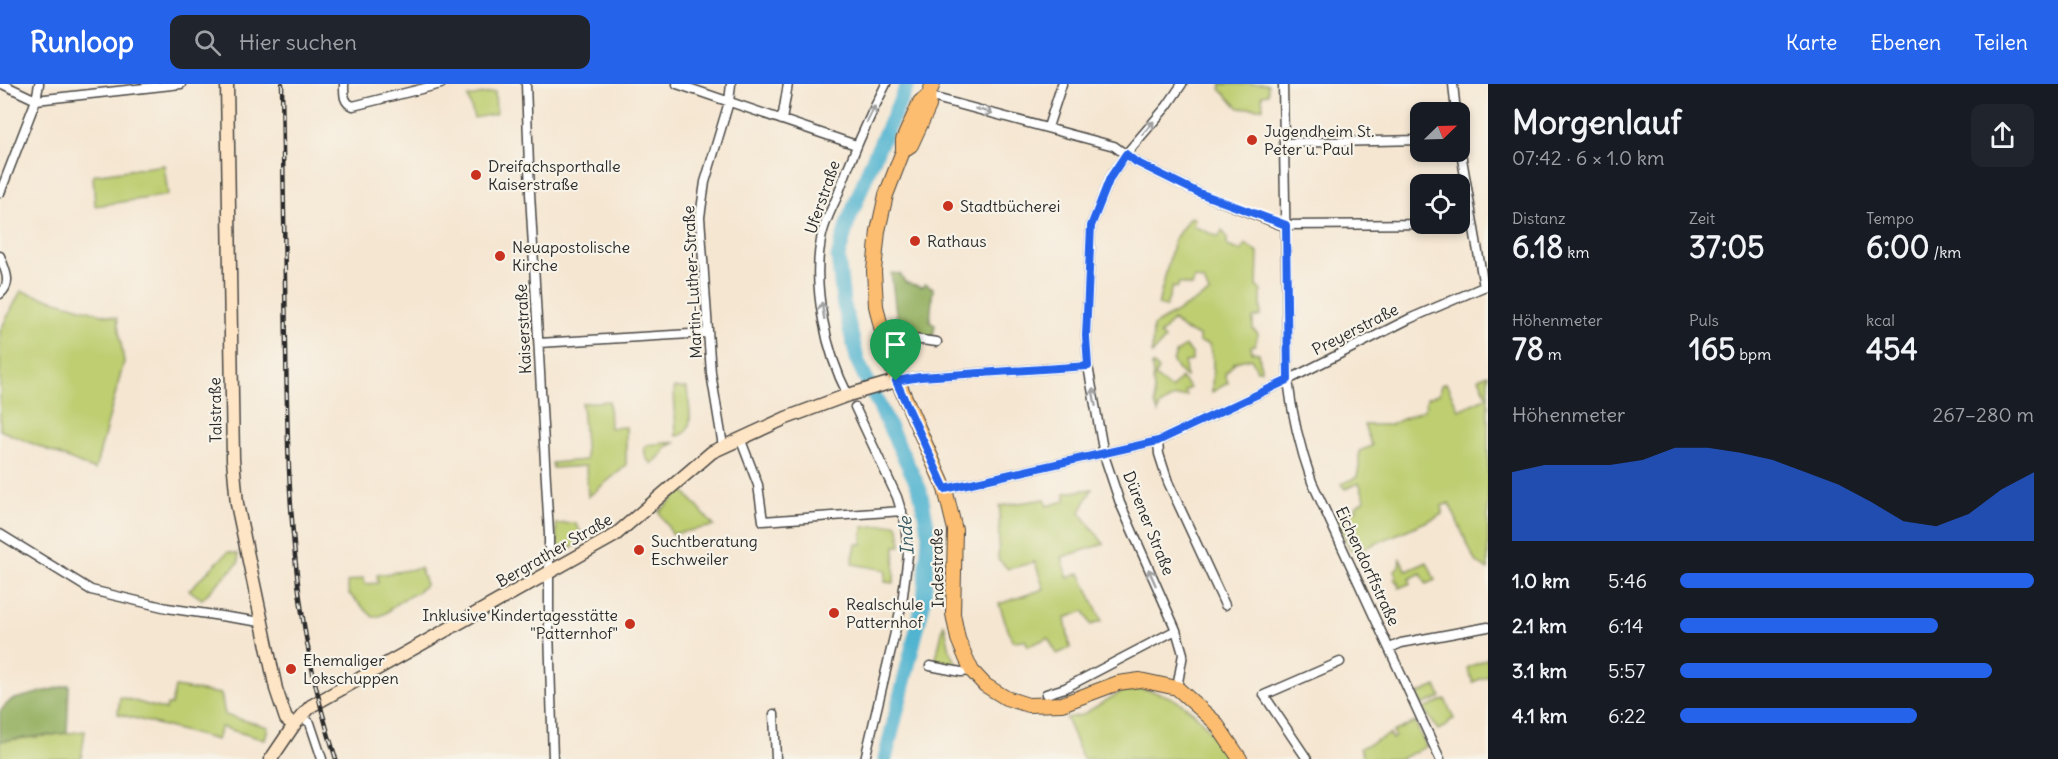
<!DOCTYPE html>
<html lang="de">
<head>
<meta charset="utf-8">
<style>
	:root { --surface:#171b24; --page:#20242c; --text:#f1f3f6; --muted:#9ea1a6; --accent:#2563eb }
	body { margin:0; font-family:Delius,sans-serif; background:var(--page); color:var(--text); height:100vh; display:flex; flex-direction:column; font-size:22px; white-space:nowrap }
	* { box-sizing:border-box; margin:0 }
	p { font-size:20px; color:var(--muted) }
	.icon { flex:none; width:33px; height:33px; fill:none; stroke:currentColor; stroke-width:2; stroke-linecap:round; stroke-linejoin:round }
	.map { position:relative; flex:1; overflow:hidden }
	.side { display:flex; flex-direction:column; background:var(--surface); width:570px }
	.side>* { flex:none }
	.needle { width:39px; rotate:67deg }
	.buttons { position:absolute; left:1410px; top:18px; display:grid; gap:12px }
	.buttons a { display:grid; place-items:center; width:60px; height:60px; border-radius:12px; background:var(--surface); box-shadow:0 3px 9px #0003; font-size:30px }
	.pin { position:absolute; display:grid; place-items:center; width:51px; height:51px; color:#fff; margin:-62px -26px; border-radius:50% 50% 50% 0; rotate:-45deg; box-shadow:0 0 6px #0007 }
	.pin .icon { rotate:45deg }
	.round { display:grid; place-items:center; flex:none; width:63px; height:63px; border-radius:12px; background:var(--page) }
	.headline { display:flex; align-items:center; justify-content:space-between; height:102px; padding:0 24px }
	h1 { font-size:33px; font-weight:800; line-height:45px }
	.figures { display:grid; grid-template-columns:repeat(3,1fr); gap:9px; height:102px; padding:6px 24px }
	.figures div { display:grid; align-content:center }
	.figures b { font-size:30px; font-weight:800 }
	.figures small { font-size:16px; font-weight:400 }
	.figures p { font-size:16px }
	.chart { height:168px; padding:12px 24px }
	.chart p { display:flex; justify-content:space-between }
	.chart svg { width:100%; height:108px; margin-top:6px; fill:var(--accent); opacity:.7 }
	ul { padding:0 24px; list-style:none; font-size:20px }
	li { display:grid; grid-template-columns:96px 72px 1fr; align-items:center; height:45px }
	li i { height:15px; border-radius:8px; background:var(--accent) }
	header { display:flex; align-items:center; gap:36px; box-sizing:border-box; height:84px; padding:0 30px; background:var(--accent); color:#fff }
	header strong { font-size:28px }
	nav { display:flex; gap:33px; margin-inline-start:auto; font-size:21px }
	.search { width:420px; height:54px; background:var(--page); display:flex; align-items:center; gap:15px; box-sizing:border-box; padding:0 21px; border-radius:12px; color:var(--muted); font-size:22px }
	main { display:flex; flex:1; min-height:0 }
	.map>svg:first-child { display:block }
</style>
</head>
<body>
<header>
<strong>Runloop</strong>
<div class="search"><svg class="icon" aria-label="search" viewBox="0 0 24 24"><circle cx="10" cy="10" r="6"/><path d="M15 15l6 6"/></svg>Hier suchen</div>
<nav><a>Karte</a><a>Ebenen</a><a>Teilen</a></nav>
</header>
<main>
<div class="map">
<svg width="1488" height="675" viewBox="0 0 1488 675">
	<rect width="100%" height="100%" fill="#f7f3e8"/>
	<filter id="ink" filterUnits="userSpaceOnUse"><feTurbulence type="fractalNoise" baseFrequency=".0167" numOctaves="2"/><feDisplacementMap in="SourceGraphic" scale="12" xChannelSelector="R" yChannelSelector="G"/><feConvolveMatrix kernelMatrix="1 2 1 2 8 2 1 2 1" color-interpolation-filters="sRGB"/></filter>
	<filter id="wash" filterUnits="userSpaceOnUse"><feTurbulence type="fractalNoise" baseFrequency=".008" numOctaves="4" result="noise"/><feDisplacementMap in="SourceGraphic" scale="24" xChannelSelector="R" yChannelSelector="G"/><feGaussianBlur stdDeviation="1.35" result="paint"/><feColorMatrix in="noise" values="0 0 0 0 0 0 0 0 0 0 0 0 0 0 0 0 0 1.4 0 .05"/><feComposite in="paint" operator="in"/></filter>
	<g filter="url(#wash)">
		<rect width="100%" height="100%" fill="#f5e6d1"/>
		<path fill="#bece71" stroke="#747c4e" stroke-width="1.5" d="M1222 0H1268V10L1262 11 1263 24H1239L1220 5Z
			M495 8 496 30 474 34 468 13Z
			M164 81 168 111 95 122 93 91Z
			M1190 133 1195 135 1193 142 1219 153 1222 146 1227 153V162L1242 167 1245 160 1258 169 1257 203 1261 207V232L1253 234V245L1258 250 1255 261 1251 262 1252 268 1259 269 1261 286H1257L1251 274 1235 278 1225 290 1228 299 1212 308 1213 277 1209 260 1199 258V252L1183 245 1173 236 1160 251 1165 255 1152 270 1153 242 1209 209 1204 197 1195 194 1192 202 1179 199 1177 204 1172 203 1166 223 1158 221 1174 156Z
			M21 207 117 234 124 278 95 386 0 346V247Z
			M1185 262 1192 269V277L1185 278 1186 293 1177 285 1173 278 1176 269Z
			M1152 281H1154L1159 286 1155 292 1171 305 1181 294 1190 304 1185 307 1187 312 1174 313 1160 322 1158 329 1155 320Z
			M1488 290V486L1475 477 1449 419 1442 422V430L1437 433 1356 468 1350 465 1336 435 1357 425 1356 422 1365 415 1359 399 1345 405 1341 400 1357 393 1359 383V367L1372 362 1364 341H1390L1425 325 1427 314 1439 310 1441 301 1446 299 1459 326 1487 313 1479 294Z
			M674 304H687C688 318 698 351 676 352Z
			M609 317 610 344 626 343V382L588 413 586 382 553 384 552 379 586 376 582 319Z
			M676 358 665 364 664 368 652 380 646 374 644 365 647 361Z
			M1092 405 1080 428 1104 460 1062 473 1068 494 1080 489 1102 537 1091 541 1084 527 1065 534 1070 564 1057 570 1048 554 1028 562 1025 556 1012 557 999 520 1044 505 1035 478 1008 485 998 475 1000 422 1045 415 1047 422 1065 417V409Z
			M683 406 714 442 672 450 659 428Z
			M575 439 586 456 569 465H561L557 460 556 440Z
			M896 440 899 443 901 462H895L894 499 885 498 886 486 852 480 856 460H862L863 443Z
			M228 468 238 470 239 478 202 515 189 506Z
			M1400 475 1407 487 1427 478 1435 496 1426 500 1421 489 1409 495 1411 499 1399 504 1398 497 1396 498 1394 494 1397 492 1394 487 1399 482Z
			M420 484 426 500C416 510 414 510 402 516 390 523 388 532 373 533L349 510 347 498 363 494 365 500 378 499 377 491Z
			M944 539 950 566 959 585 935 579Z
			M1488 574V592L1473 598 1467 584Z
			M1436 602 1441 613 1422 621 1418 610Z
			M175 603 221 610 225 631 268 643 265 656 221 643 217 656 118 630 120 613 166 626 167 621H171Z
			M1140 605C1186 611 1206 638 1229 675H1083L1066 634 1082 631 1122 607Z
			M1445 615 1454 635 1449 637 1448 641 1438 646 1424 625Z
			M1415 638 1426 663 1400 675H1365L1360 664 1390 650 1392 655 1395 653 1393 648Z
			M85 647 81 675H0V657Z"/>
		<path fill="#96b163" stroke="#606e47" stroke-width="1.5" d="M891 189 900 190 905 198 922 203 926 200 933 204 930 238 935 241 933 253 899 252Z
			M69 601 67 649 0 657V627L11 616Z"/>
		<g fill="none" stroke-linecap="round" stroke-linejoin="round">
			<path stroke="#51b4d0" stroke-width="15" d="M885 675 924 516 929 451 920 406 858 278 843 217 838 173 847 141 870 82 908 0"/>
		</g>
	</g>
	<g filter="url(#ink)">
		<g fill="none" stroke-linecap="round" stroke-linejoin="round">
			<g stroke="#494744" stroke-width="11">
				<path id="street" d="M2 0 36 16 181 0
					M344 0C344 9 343 19 353 22L441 0
					M526 0 530 109 549 450V545L553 675
					M677 0 856 61
					M1283 0 1288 296C1292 332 1300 364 1312 398L1440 675
					M1453 0 1456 28
					M928 12 1114 62 1136 78 1199 109 1281 141 1449 140
					M782 36 788 0
					M1048 43 1062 0
					M1284 59 1420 56
					M1460 63 1484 203
					M0 109 36 16 39 0
					M1460 139 1472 138
					M0 172C5 186 13 199 0 210
					M882 251 937 258
					M539 259 707 249
					M896 297 919 293 1088 282
					M848 311C826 269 812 203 821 156 823 141 831 126 837 113 851 74 867 37 886 0
					M855 323 897 413 905 439 908 471 902 519 865 675
					M740 354 758 401 763 437 902 427
					M1158 357 1159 370 1168 398 1225 521
					M723 362 711 289 700 133 705 98 729 18 731 0
					M945 405 1158 357 1288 296 1409 235 1488 201
					M0 450 91 506 167 524 261 538
					M1390 564 1401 559 1488 543
					M930 582 961 588 972 587
					M1177 604 1183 570 1176 546 1120 419 1104 371 1088 282 1086 252 1091 142 1110 94 1126 70 1167 22 1182 0
					M1046 610 1065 604 1176 546
					M774 630 776 675
					M301 632 310 639 322 675
					M1307 675 1264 611 1340 578"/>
			</g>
			<g stroke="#494744" stroke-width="15">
				<path id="secondary" d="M227 0 233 375 237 420 276 605 286 635 294 641
					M271 675 294 641 311 622 614 452 712 368 786 334 848 311 896 297"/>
			</g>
			<g stroke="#494744" stroke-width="16">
				<path id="primary" d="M933 0 928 12 920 18 903 56V67L886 111 878 147 874 187 876 222 889 277 945 405 955 446 953 530 958 555 966 574 972 587 985 601 1006 614 1028 621 1062 620 1118 599 1140 596 1177 604 1215 638 1240 675
					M905 65 911 61 929 22 928 12"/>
			</g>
			<use href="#street" stroke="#fff" stroke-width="8"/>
			<use href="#secondary" stroke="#fee5c5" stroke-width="12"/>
			<use href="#primary" stroke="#fcbd6f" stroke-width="14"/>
			<g stroke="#2b2b2b" stroke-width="4.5">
				<path id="rail" d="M282 0C283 88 285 175 286 263 288 406 291 537 336 675"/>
			</g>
			<use href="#rail" stroke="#f7f3e8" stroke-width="2" stroke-dasharray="7" stroke-linecap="butt"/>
		</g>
		<defs><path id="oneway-shaft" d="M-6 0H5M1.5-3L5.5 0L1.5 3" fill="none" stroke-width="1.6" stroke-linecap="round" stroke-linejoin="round" transform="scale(1.5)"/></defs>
		<g stroke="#a0a0a0">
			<use href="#oneway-shaft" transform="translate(984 27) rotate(15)"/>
			<use href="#oneway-shaft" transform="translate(871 30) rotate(-64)"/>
			<use href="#oneway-shaft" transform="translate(1148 44) rotate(-49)"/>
			<use href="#oneway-shaft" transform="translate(823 227) rotate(-99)"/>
			<use href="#oneway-shaft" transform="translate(1094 313) rotate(-100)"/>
			<use href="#oneway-shaft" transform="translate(1152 493) rotate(-114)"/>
		</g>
	</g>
	<g fill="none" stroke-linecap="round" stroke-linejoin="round" filter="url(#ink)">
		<g stroke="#fff" stroke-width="12">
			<path id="route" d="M1126 70 1136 78 1199 109 1286 141 1288 296 1158 357 945 405 896 297 920 293 1088 282 1086 252 1091 142 1110 94Z"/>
		</g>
		<use href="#route" stroke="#2563eb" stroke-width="8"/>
	</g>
	<g fill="#c8321e" stroke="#f7f3e8" stroke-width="2">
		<circle cx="1252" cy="56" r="6"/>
		<circle cx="476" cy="91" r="6"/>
		<circle cx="948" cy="122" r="6"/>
		<circle cx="915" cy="157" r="6"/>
		<circle cx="500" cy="172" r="6"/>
		<circle cx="639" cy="466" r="6"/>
		<circle cx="834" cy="529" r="6"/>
		<circle cx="630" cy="540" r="6"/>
		<circle cx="291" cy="585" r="6"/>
	</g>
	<g text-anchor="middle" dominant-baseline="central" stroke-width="4.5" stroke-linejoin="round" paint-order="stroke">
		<g font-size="16" fill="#2b2b2b" stroke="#f7f3e8" text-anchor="start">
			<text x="1264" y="47">Jugendheim St.<tspan x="1264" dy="18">Peter u. Paul</tspan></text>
			<text x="488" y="82">Dreifachsporthalle<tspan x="488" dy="18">Kaiserstraße</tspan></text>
			<text x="960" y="122">Stadtbücherei</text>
			<text x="927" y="157">Rathaus</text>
			<text x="512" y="163">Neuapostolische<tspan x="512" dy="18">Kirche</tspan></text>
			<text x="651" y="457">Suchtberatung<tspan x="651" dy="18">Eschweiler</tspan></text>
			<text x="846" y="520">Realschule<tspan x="846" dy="18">Patternhof</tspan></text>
			<text x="618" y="531" text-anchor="end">Inklusive Kindertagesstätte<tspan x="618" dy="18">"Patternhof"</tspan></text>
			<text x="303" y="576">Ehemaliger<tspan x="303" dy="18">Lokschuppen</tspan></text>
		</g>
		<g font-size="16" fill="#2b2b2b" stroke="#f7f3e8">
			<text transform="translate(822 113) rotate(-71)">Uferstraße</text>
			<text transform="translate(692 198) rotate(-93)">Martin-Luther-Straße</text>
			<text transform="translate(523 245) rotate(-93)">Kaiserstraße</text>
			<text transform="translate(1355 245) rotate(-27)">Preyerstraße</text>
			<text transform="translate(215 326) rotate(-91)">Talstraße</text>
			<text transform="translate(1149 439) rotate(68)">Dürener Straße</text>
			<text transform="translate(554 466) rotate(-30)">Bergrather Straße</text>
			<text transform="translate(1368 482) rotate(65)">Eichendorffstraße</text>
			<text transform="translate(937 484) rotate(-91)">Indestraße</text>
		</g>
		<g font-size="18" font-style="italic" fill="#385b65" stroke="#f7f3e8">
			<text transform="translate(906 452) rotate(-94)">Inde</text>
		</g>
	</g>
</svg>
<div class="buttons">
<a><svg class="needle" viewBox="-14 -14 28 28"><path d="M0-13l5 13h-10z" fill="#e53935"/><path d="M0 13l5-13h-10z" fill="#9ea1a6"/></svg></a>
<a><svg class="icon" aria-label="locate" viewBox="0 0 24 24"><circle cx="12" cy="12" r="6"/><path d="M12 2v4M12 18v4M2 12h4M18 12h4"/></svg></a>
</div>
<div class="pin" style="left:896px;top:297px;background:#1e9e55"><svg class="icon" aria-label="arrive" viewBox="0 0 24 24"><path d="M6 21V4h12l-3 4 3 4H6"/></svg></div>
</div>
<section class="side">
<div class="headline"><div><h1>Morgenlauf</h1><p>07:42 · 6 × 1.0 km</p></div><a class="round"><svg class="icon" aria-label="share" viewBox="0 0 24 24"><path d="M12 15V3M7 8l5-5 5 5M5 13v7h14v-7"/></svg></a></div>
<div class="figures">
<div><p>Distanz</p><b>6.18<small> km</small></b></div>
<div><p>Zeit</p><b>37:05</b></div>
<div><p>Tempo</p><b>6:00<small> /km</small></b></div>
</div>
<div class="figures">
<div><p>Höhenmeter</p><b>78<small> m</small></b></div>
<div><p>Puls</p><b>165<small> bpm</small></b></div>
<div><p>kcal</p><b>454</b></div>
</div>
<div class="chart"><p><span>Höhenmeter</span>267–280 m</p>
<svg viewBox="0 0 160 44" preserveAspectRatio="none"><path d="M0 44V16L10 13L20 13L30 13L40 11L50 6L60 6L70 8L80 11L90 16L100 21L110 28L120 36L130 38L140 33L150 23L160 16V44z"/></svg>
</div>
<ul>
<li><b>1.0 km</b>5:46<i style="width:100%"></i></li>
<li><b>2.1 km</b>6:14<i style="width:73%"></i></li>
<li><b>3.1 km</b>5:57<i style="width:88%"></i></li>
<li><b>4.1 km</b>6:22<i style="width:67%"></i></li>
</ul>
</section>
</main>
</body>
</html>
